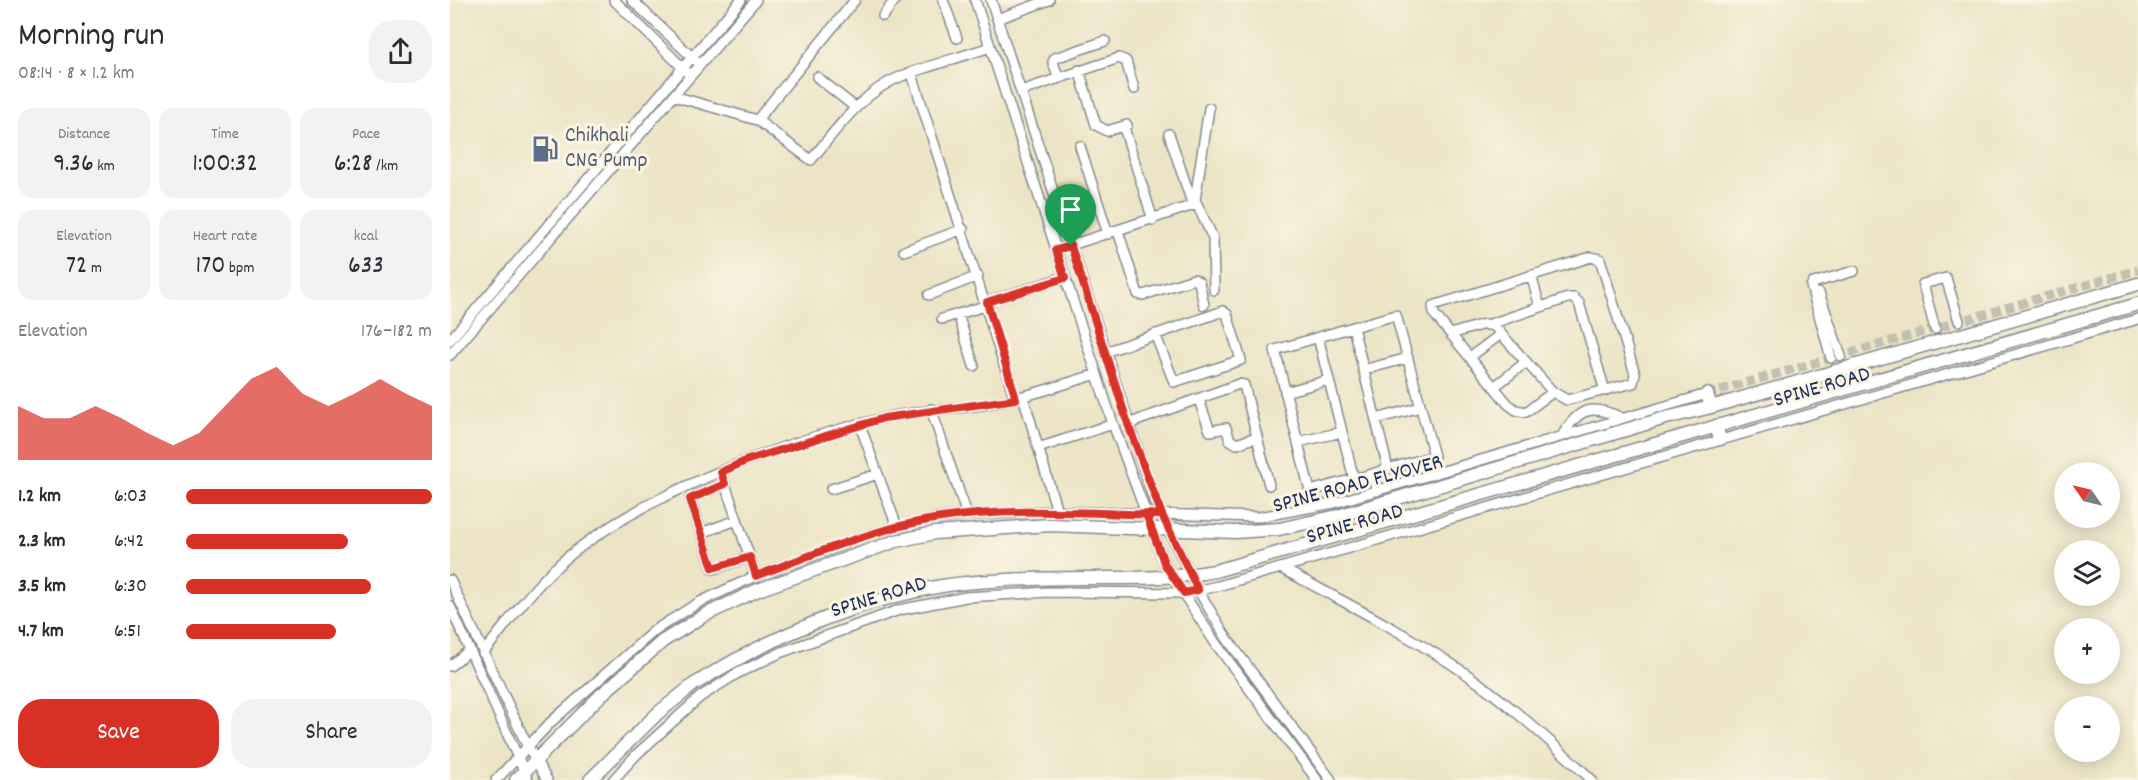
<!DOCTYPE html>
<html lang="en">
<head>
<meta charset="utf-8">
<style>
	:root { --surface:#fff; --page:#f2f2f3; --text:#2b2b33; --muted:#7c7c81; --accent:#d93025 }
	body { margin:0; font-family:Dekko,sans-serif; background:var(--page); color:var(--text); height:100vh; display:flex; flex-direction:column; font-size:22px; white-space:nowrap }
	* { box-sizing:border-box; margin:0 }
	p { font-size:20px; color:var(--muted) }
	.icon { flex:none; width:33px; height:33px; fill:none; stroke:currentColor; stroke-width:2; stroke-linecap:round; stroke-linejoin:round }
	.map { position:relative; flex:1; overflow:hidden }
	.drawer { display:flex; flex-direction:column; background:var(--surface); width:450px }
	.drawer>* { flex:none }
	.needle { width:39px; rotate:304deg }
	.fabs { position:absolute; left:1604px; top:462px; display:grid; gap:12px }
	.fabs a { display:grid; place-items:center; width:66px; height:66px; border-radius:50%; background:var(--surface); box-shadow:0 3px 15px #0003; font-size:30px }
	.pin { position:absolute; display:grid; place-items:center; width:51px; height:51px; color:#fff; margin:-62px -26px; border-radius:50% 50% 50% 0; rotate:-45deg; box-shadow:0 0 6px #0007 }
	.pin .icon { rotate:45deg }
	.round { display:grid; place-items:center; flex:none; width:63px; height:63px; border-radius:24px; background:var(--page) }
	.overview { display:flex; align-items:center; justify-content:space-between; height:102px; padding:0 18px }
	h1 { font-size:33px; font-weight:600; line-height:45px }
	.stats { display:grid; grid-template-columns:repeat(3,1fr); gap:9px; height:102px; padding:6px 18px }
	.stats div { display:grid; align-content:center; border-radius:15px; background:var(--page); text-align:center }
	.stats b { font-size:26px; font-weight:600 }
	.stats small { font-size:16px; font-weight:400 }
	.stats p { font-size:16px }
	.chart { height:168px; padding:12px 18px }
	.chart p { display:flex; justify-content:space-between }
	.chart svg { width:100%; height:108px; margin-top:6px; fill:var(--accent); opacity:.7 }
	.primary-button { display:flex; gap:12px; margin-top:auto; padding:12px 18px }
	.primary-button a { flex:1; height:69px; border-radius:24px; background:var(--accent); color:#fff; font-size:24px; font-weight:600; line-height:69px; text-align:center }
	.primary-button a+a { background:var(--page); color:var(--text) }
	ul { padding:0 18px; list-style:none; font-size:20px }
	li { display:grid; grid-template-columns:96px 72px 1fr; align-items:center; height:45px }
	li i { height:15px; border-radius:8px; background:var(--accent) }
	main { display:flex; flex:1; min-height:0 }
	.map>svg:first-child { display:block }
</style>
</head>
<body>
<main>
<section class="drawer">
<div class="overview"><div><h1>Morning run</h1><p>08:14 · 8 × 1.2 km</p></div><a class="round"><svg class="icon" aria-label="share" viewBox="0 0 24 24"><path d="M12 15V3M7 8l5-5 5 5M5 13v7h14v-7"/></svg></a></div>
<div class="stats">
<div><p>Distance</p><b>9.36<small> km</small></b></div>
<div><p>Time</p><b>1:00:32</b></div>
<div><p>Pace</p><b>6:28<small> /km</small></b></div>
</div>
<div class="stats">
<div><p>Elevation</p><b>72<small> m</small></b></div>
<div><p>Heart rate</p><b>170<small> bpm</small></b></div>
<div><p>kcal</p><b>633</b></div>
</div>
<div class="chart"><p><span>Elevation</span>176–182 m</p>
<svg viewBox="0 0 160 44" preserveAspectRatio="none"><path d="M0 44V22L10 27L20 27L30 22L40 27L50 33L60 38L70 33L80 22L90 11L100 6L110 17L120 22L130 17L140 11L150 17L160 22V44z"/></svg>
</div>
<ul>
<li><b>1.2 km</b>6:03<i style="width:100%"></i></li>
<li><b>2.3 km</b>6:42<i style="width:66%"></i></li>
<li><b>3.5 km</b>6:30<i style="width:75%"></i></li>
<li><b>4.7 km</b>6:51<i style="width:61%"></i></li>
</ul>
<div class="primary-button"><a>Save</a><a>Share</a></div>
</section>
<div class="map">
<svg width="1688" height="780" viewBox="0 0 1688 780">
	<rect width="100%" height="100%" fill="#fcf5e5"/>
	<filter id="ink" filterUnits="userSpaceOnUse"><feTurbulence type="fractalNoise" baseFrequency=".0167" numOctaves="2"/><feDisplacementMap in="SourceGraphic" scale="12" xChannelSelector="R" yChannelSelector="G"/><feConvolveMatrix kernelMatrix="1 2 1 2 8 2 1 2 1" color-interpolation-filters="sRGB"/></filter>
	<filter id="wash" filterUnits="userSpaceOnUse"><feTurbulence type="fractalNoise" baseFrequency=".008" numOctaves="4" result="noise"/><feDisplacementMap in="SourceGraphic" scale="24" xChannelSelector="R" yChannelSelector="G"/><feGaussianBlur stdDeviation="1.35" result="paint"/><feColorMatrix in="noise" values="0 0 0 0 0 0 0 0 0 0 0 0 0 0 0 0 0 1.4 0 .05"/><feComposite in="paint" operator="in"/></filter>
	<g filter="url(#wash)">
		<rect width="100%" height="100%" fill="#ece4c4"/>
	</g>
	<g filter="url(#ink)">
		<g fill="none" stroke-linecap="round" stroke-linejoin="round">
			<path stroke="#c2c0b0" stroke-width="9" stroke-dasharray="9 4.5" stroke-linecap="butt" d="M1257 394 1688 270"/>
			<g stroke="#848a91" stroke-width="12">
				<path id="minor" d="M164 0 237 72
					M182 0 245 60
					M493 0 507 38
					M525 0 663 424 715 565 766 644 867 780
					M541 0 704 500 748 590 776 637 881 780
					M433 16 445 0
					M547 19 599 0
					M629 70 646 125 657 131 677 125
					M462 74 565 399
					M367 77 406 108
					M608 77 603 62 605 58 655 41
					M571 91 669 58 676 61 684 89
					M224 96 307 120 361 160C387 129 413 91 452 76 481 65 511 57 540 47
					M759 108 745 200 763 238 764 290
					M307 120 405 0
					M675 131 703 220
					M719 134 742 203
					M630 146 658 234
					M668 231 688 294 693 295 744 279 749 282 754 305
					M606 250 747 204
					M454 251 513 229
					M1081 275 1090 307
					M1369 293 1391 356
					M479 295 528 276
					M537 302 615 277
					M508 314 524 366
					M492 319 538 305
					M1040 324 1118 298H1124L1129 303 1155 391
					M903 327 946 315 984 456 938 469
					M1485 329 1473 284 1496 278 1509 321
					M1001 334 1034 324 1044 326 1103 392 1117 400 1183 383 1185 374 1150 259 1141 257 983 306 984 314 1058 404 1066 410 1076 412 1103 392
					M868 337 904 479 922 474
					M0 340 291 0
					M655 352 762 315 773 311 777 314 791 360 724 382 705 334
					M0 355 306 0
					M1020 357 1051 334
					M1381 358 1361 286 1363 283 1404 271
					M913 370 958 358
					M1044 387 1076 362
					M835 392 879 380
					M573 396 607 511
					M749 400 760 431 776 428 780 440 787 444 806 437
					M481 409 517 515
					M926 419 971 407
					M678 424 789 384 794 385 819 485
					M410 425 447 527
					M1112 436C1129 407 1142 404 1172 418
					M848 442 892 432
					M588 448 663 424
					M273 478 306 576
					M904 479 860 491 825 350 903 327 938 469 922 474 927 491
					M275 484 240 498 263 569 299 557
					M381 489 428 474
					M251 533 287 520
					M831 568C888 599 946 628 1000 663 1051 696 1098 739 1142 780
					M0 580 77 745 97 780
					M0 606 78 780
					M33 653C56 625 77 595 103 570 178 499 334 441 434 418 468 410 503 410 537 404 575 398 611 385 647 374
					M0 666 20 650
					M46 780 101 722 205 630 248 603 303 577 425 533 483 519 517 515 600 511 809 517 884 503 1257 394
					M163 780 187 754 250 697 288 673 332 652 449 610 516 597 599 592 735 593 768 586 1688 319"/>
			</g>
			<g stroke="#848a91" stroke-width="15">
				<path id="major" d="M1257 394 1261 407
					M1212 419 1261 407 1688 284
					M1266 426 1270 439
					M1219 440 1688 304
					M66 780 151 695
					M140 780 208 713 243 685"/>
			</g>
			<use href="#minor" stroke="#fff" stroke-width="9"/>
			<use href="#major" stroke="#fff" stroke-width="12"/>
			<g stroke="#848a91" stroke-width="15" stroke-linecap="butt">
				<path id="major-bridge" d="M243 685C317 638 405 601 492 586 521 581 553 580 583 579 644 576 705 582 765 571L1219 440
					M151 695 213 641 255 615 308 590 446 541 485 533 600 525 785 532 829 529 888 516 1212 419"/>
			</g>
			<use href="#major-bridge" stroke="#fff" stroke-width="12"/>
		</g>
	</g>
	<g fill="none" stroke-linecap="round" stroke-linejoin="round" filter="url(#ink)">
		<g stroke="#fff" stroke-width="12">
			<path id="route" d="M621 246 606 250 615 278 537 302 566 399 434 418 298 460 271 472 275 484 240 499 263 568 300 557 306 576C364 554 423 529 484 519 560 507 636 513 712 515L748 590 734 593 715 565 696 514 712 515 678 424 621 246"/>
		</g>
		<use href="#route" stroke="#d93025" stroke-width="8"/>
	</g>
	<defs>
		<g id="fuel-bare" transform="scale(2.07)"><path d="M-5.5-6h7V0h2V4h1.3V-2.5L3-4.5l.8-.8L6-3V5H2.5V1h-1V6h-7ZM-4.2-4.7v3.2H.2V-4.7Z" fill="#5c6f8a" stroke="#fcf5e5" stroke-width="2.5" paint-order="stroke"/></g>
	</defs>
	<g fill-rule="evenodd">
		<use href="#fuel-bare" x="95" y="149"/>
	</g>
	<g text-anchor="middle" dominant-baseline="central" stroke-width="6" stroke-linejoin="round" paint-order="stroke">
		<g font-size="22" fill="#4e5e75" stroke="#fcf5e5" text-anchor="start">
			<text x="115" y="136">Chikhali<tspan x="115" dy="25">CNG Pump</tspan></text>
		</g>
		<g font-size="22" fill="#1b2f5e" stroke="#fcf5e5">
			<text transform="translate(1372 388) rotate(-16)">SPINE ROAD</text>
			<text transform="translate(908 485) rotate(-15)">SPINE ROAD FLYOVER</text>
			<text transform="translate(905 525) rotate(-16)">SPINE ROAD</text>
			<text transform="translate(429 598) rotate(-17)">SPINE ROAD</text>
		</g>
	</g>
</svg>
<div class="fabs">
<a><svg class="needle" viewBox="-14 -14 28 28"><path d="M0-13l5 13h-10z" fill="#e53935"/><path d="M0 13l5-13h-10z" fill="#7c7c81"/></svg></a>
<a><svg class="icon" aria-label="layers" viewBox="0 0 24 24"><path d="M12 4l9 5-9 5-9-5zM3 14l9 5 9-5"/></svg></a>
<a>+</a>
<a>−</a>
</div>
<div class="pin" style="left:621px;top:246px;background:#1e9e55"><svg class="icon" aria-label="arrive" viewBox="0 0 24 24"><path d="M6 21V4h12l-3 4 3 4H6"/></svg></div>
</div>
</main>
</body>
</html>
